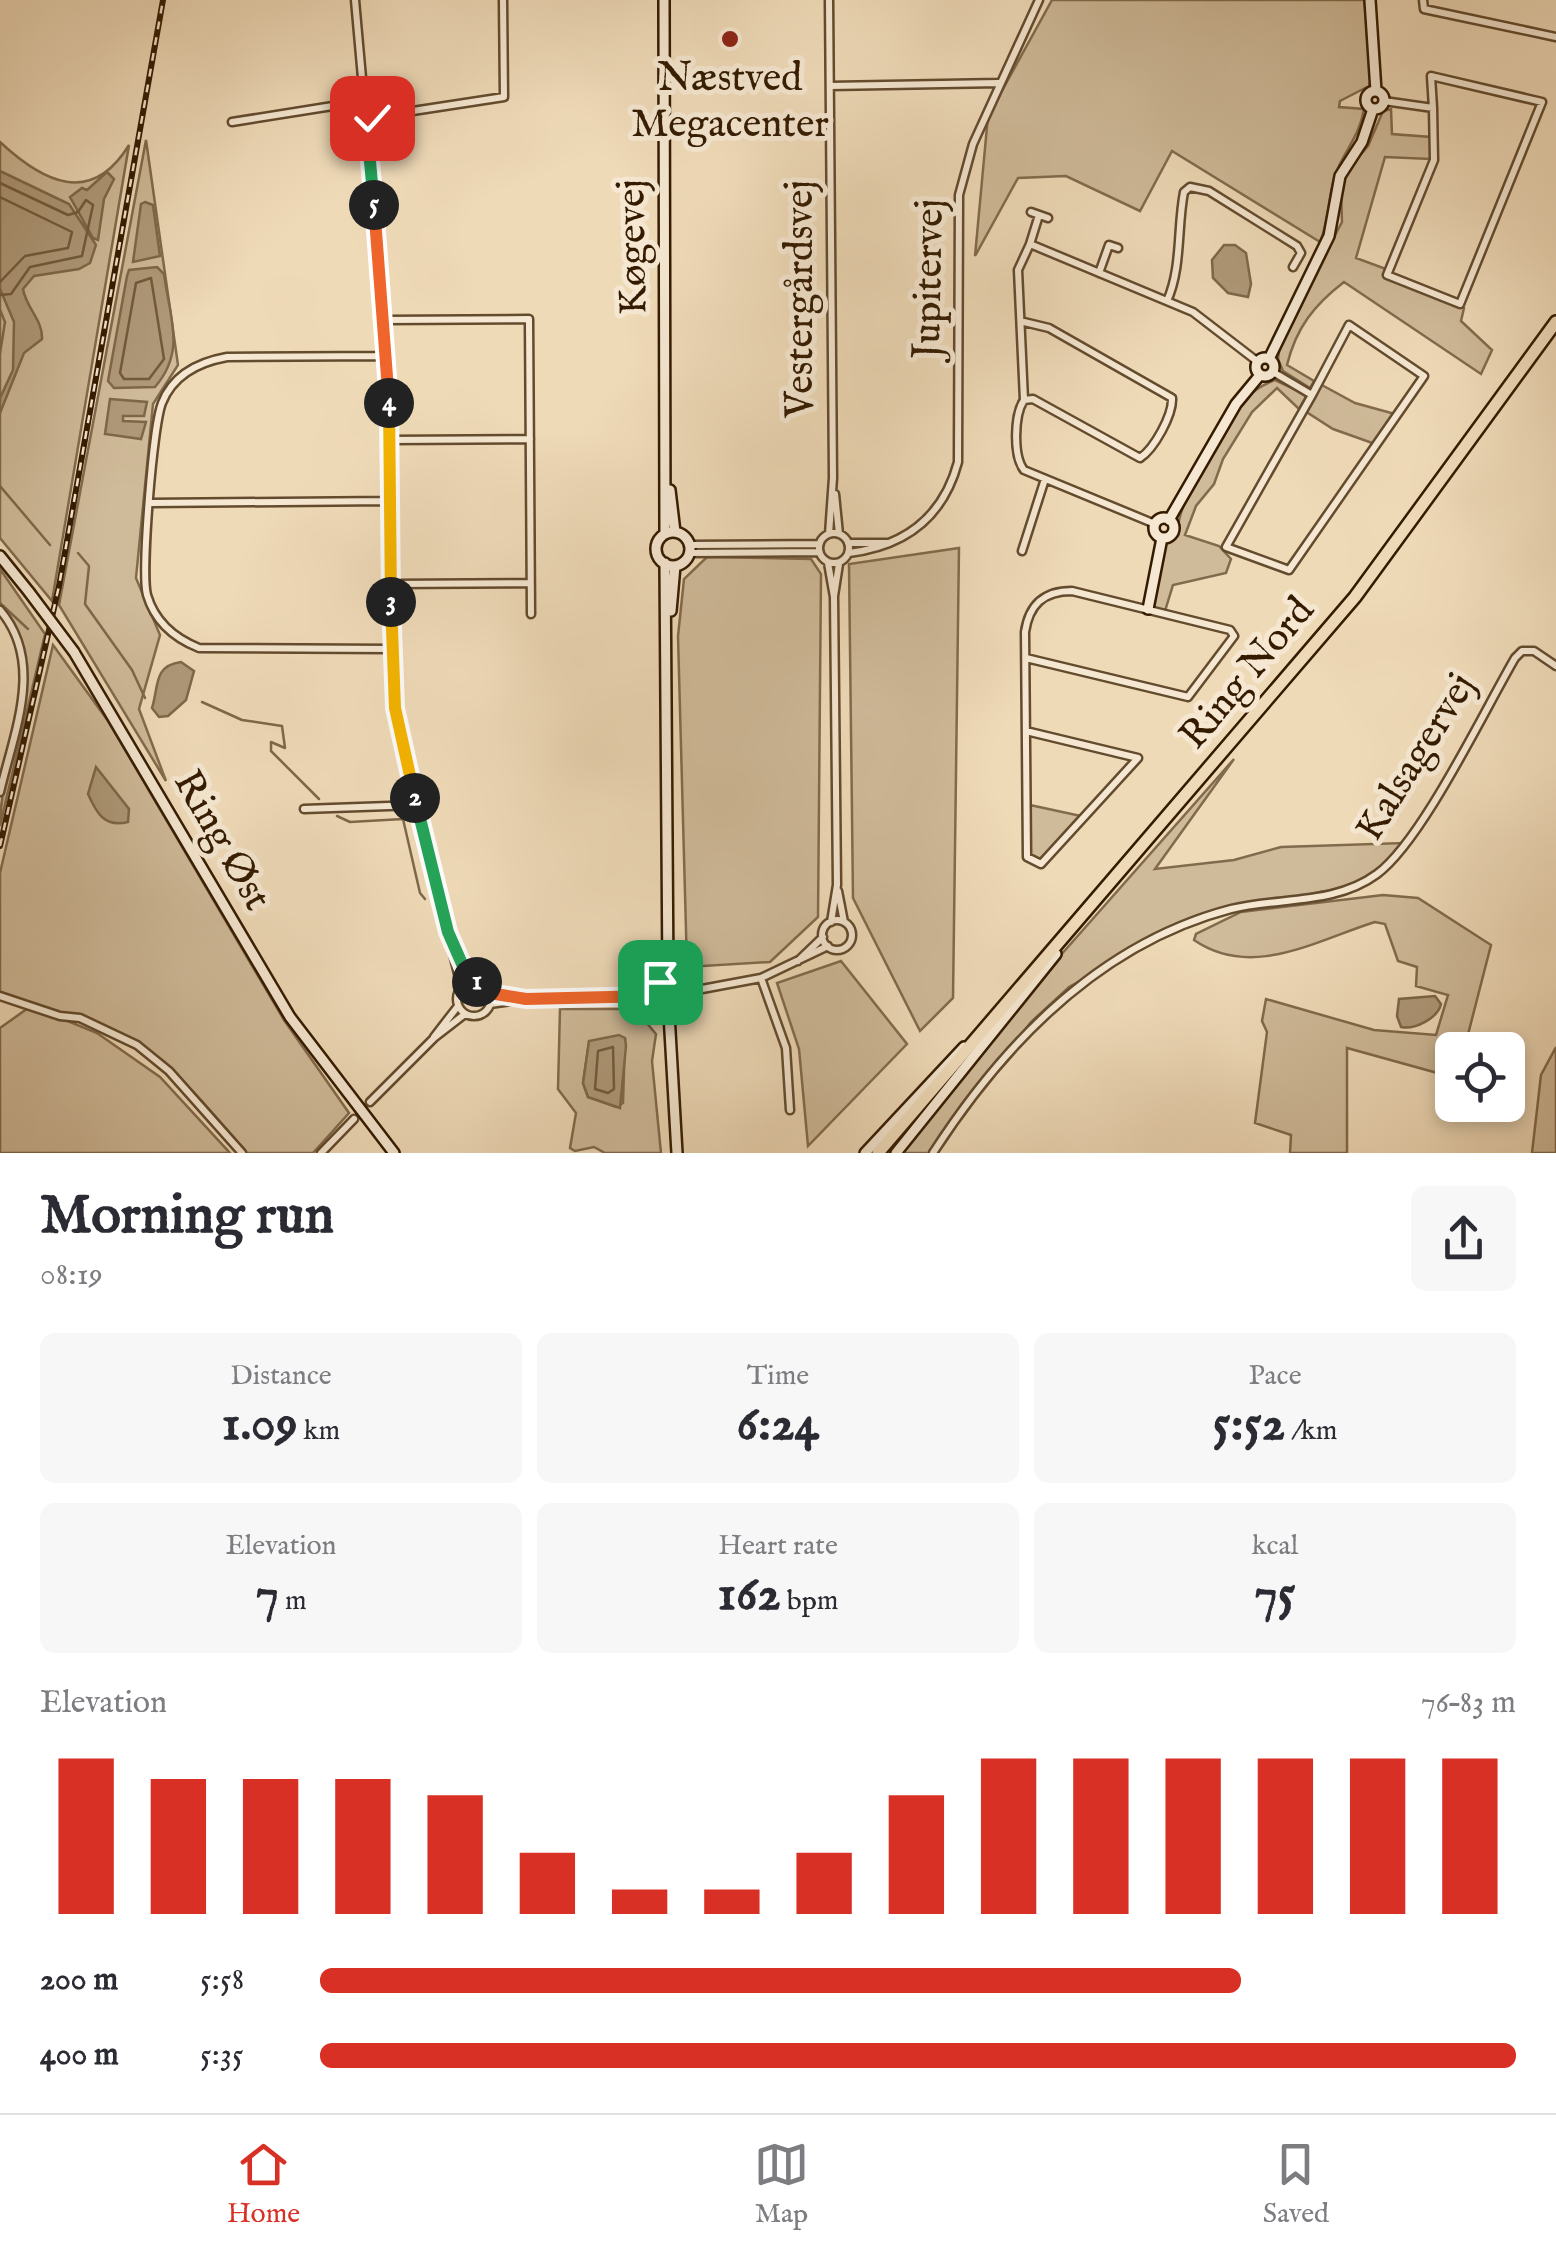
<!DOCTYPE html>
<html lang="en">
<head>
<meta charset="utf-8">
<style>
	:root { --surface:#fff; --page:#f7f7f7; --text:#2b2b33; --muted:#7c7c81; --line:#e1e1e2; --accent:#d93025 }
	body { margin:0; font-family:"IM FELL English",serif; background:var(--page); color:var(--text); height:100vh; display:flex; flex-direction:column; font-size:38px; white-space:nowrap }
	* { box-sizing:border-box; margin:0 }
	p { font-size:32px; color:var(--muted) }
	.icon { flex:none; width:55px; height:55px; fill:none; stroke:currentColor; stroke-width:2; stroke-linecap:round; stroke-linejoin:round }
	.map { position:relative; height:1153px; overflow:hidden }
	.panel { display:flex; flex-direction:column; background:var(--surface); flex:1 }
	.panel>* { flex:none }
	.fabs { position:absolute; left:1435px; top:1032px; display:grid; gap:20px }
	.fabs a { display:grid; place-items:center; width:90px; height:90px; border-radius:15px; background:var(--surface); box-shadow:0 5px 15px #0003; font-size:50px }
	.pin { position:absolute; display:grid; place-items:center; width:85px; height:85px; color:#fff; margin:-42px; border-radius:20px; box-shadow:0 5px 15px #0006 }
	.km { position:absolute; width:50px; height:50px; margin:-25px; border-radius:50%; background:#222; color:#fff; font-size:28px; line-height:50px; text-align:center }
	.round { display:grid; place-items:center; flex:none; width:105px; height:105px; border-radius:15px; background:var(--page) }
	.summary { display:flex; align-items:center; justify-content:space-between; height:170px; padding:0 40px }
	h1 { font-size:55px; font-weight:800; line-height:75px }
	.metrics { display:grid; grid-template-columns:repeat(3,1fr); gap:15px; height:170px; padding:10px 40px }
	.metrics div { display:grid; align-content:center; border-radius:15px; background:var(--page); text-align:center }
	.metrics b { font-size:50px; font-weight:800 }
	.metrics small { font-size:28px; font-weight:400 }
	.metrics p { font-size:28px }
	.chart { height:280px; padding:20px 40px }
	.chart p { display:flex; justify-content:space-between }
	.chart svg { width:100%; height:180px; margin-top:10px; stroke:var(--accent); stroke-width:6 }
	ul { padding:0 40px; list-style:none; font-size:32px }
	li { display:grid; grid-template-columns:160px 120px 1fr; align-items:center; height:75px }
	li i { height:25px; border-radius:12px; background:var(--accent) }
	.menu { display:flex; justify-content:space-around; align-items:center; height:140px; border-top:2px solid var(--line); background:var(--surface); font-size:28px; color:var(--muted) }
	.menu a { display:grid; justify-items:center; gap:5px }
	.menu .on { color:var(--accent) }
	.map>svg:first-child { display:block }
</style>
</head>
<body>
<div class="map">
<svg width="1556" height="1153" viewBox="0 0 1556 1153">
	<rect width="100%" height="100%" fill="#efdab8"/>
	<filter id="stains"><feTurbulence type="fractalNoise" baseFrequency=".002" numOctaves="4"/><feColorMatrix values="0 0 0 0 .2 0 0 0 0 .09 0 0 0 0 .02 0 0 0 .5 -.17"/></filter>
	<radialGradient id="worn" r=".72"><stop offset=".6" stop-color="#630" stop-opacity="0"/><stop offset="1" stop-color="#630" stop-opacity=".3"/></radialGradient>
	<path fill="#cfba99" stroke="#826a4c" stroke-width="2.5" fill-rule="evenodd" d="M1052 0H1364L1373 72 1369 86 1340 101 1339 107 1364 109C1360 133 1349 145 1339 166 1327 191 1331 217 1320 242L1172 151 1140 211 1066 176 1018 178 975 256 988 116Z
		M1391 109 1392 134 1431 137 1430 159 1385 157 1356 258 1386 269 1384 276 1464 308 1461 321 1492 350 1481 374 1344 282C1314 305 1296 328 1287 365L1314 381 1310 388 1283 371 1278 359 1281 337 1342 222 1341 191 1348 169 1368 146 1383 111Z
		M146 140 178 365 153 404 136 578 160 635 139 709 166 781 59 605Z
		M0 142C43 182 91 207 129 145L52 601 0 538Z
		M1275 380 1307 395 1299 409 1277 388 1252 412 1223 459 1214 484 1196 506 1185 535 1219 546 1231 559 1226 573 1173 585 1165 611 1151 608 1166 543 1178 532C1175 507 1224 424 1242 403 1251 392 1262 385 1275 380Z
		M1320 384 1355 403 1395 414 1375 444 1333 429 1305 411Z
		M959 548 953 998 920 1031 853 898 849 564Z
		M707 557 811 559 821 574 818 917 770 962 687 967 678 636 684 579Z
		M0 569 45 634 0 826C0 748 59 673 0 607Z
		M53 645 108 721 284 1020 349 1113 313 1153H247C185 1082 155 1038 59 1013 39 1008 21 997 0 994V873Z
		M1234 759 1155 869 1234 860 1281 847 1403 843 1390 861 1351 886 1199 916 1069 987 1031 1022 929 1153H900L1060 956Z
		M1030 805 1081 816 1040 861 1030 855Z
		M1383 895 1418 898 1491 945 1464 1050H1452V1077L1347 1048V1153H1290L1291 1135 1255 1123 1267 1032 1262 1021 1266 999 1374 1030 1436 1035 1448 995 1416 986 1417 967 1398 961 1385 924 1375 922C1317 940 1252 980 1194 940L1196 934 1241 912Z
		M841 961 907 1044 808 1146 799 1049 777 983Z
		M31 1006 97 1033 160 1077 230 1153H0V1028Z
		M560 1009H635L656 1034 652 1061 661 1153H605L594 1147 575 1151 570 1148 576 1113 558 1089ZM625 1039 623 1103 616 1107 588 1097 583 1083 589 1042Z
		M1556 1047V1153H1532L1541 1075Z"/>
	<path fill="#af9979" stroke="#7e6749" stroke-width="2.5" d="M0 171 69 204 96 245 90 263 79 269 34 276 23 289C26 308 43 320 42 339L24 353 0 413V398L13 370 14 322 0 289Z
		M107 172 114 179 104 199 98 240 93 238 70 197 82 188 87 190Z
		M145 202 153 205 160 256 133 262 141 204Z
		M1224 245H1235L1246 253 1251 284 1248 297 1228 293 1213 278 1212 260Z
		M157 267 164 274C170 319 186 351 155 387L114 388 108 381 127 276 129 270Z
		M110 399 147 402 144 416H123V421L146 422 141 439 105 434Z
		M181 662 194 671 186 700 168 716 159 717 152 708C159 686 153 666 181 662Z
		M96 767 129 809 128 822C104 828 96 812 88 794Z
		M1435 996 1441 1004C1438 1018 1415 1030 1401 1027L1397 1016 1399 999Z
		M619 1035 625 1038 626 1046 620 1108 588 1097 583 1083 589 1041Z"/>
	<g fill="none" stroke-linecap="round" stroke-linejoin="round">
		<path stroke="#725a3c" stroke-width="2.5" d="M0 183 68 215 78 212 86 200 93 205 82 256 30 267 11 294 0 295
			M0 197 72 232 68 248 25 256 0 282
			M151 278 164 359 149 379H124L120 373 136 283Z
			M613 1047 614 1089 608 1093 595 1089 598 1051Z"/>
		<path stroke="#7e6749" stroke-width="2.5" d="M0 310 5 322 0 353
			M0 486 50 545
			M78 553 89 566 85 604 132 670 145 698
			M0 603 28 629
			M202 702 242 720 282 726 285 748 271 742V751L319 799
			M337 816 350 822 403 819 420 893 425 899"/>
		<g stroke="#634b2e" stroke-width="11">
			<path id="street" d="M355 0 387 356 393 686 403 751 461 986
				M1423 0 1424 9 1556 37
				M830 86 999 83
				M1384 101 1433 108 1431 76 1542 102 1460 304 1387 275 1434 160 1433 108
				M367 118 504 97 503 0
				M232 122 364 101
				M1031 212 1048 218
				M1030 244 1039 215
				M1099 273 1109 245 1118 248
				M1167 301C1182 268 1177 228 1184 192L1190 187 1209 191 1297 246 1301 253 1293 267
				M384 320 529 319 531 614
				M1024 322 1049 328 1172 398C1173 415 1154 449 1140 458L1033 399 1024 400C1014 415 1013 456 1024 470L1155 524
				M387 356 227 357C199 362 173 375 162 403 153 425 141 573 147 595 155 622 174 638 199 648L392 649
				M1273 372 1312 395 1226 547 1289 570 1424 376 1349 325 1312 395
				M1024 400 1018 270 1030 244 1193 312 1258 362
				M389 440 530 439
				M835 494 839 534
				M151 503 390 501
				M819 548a15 15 0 1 1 30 0a15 15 0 1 1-30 0Z
				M829 534 833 478 829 0
				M849 543H888
				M689 545 819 544
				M1022 551 1045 479
				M689 553 819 552
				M849 553C905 546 943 518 958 462L959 195 973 144 1039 0
				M828 563 834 597 837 885 831 922
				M391 584 530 583
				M834 596 839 564
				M0 610C45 663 14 731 0 792
				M1026 658 1188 697 1234 636 1230 630 1072 591C1043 591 1029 605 1025 632L1027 857 1041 864 1138 758 1026 731
				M304 809 417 805
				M838 891 844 922
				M822 935a15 15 0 1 1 30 0a15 15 0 1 1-30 0Z
				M455 946 470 981
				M798 961 823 937
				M761 978 786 1048 790 1110
				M457 999a17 17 0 1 1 34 0a17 17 0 1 1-34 0Z
				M686 992 761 978 828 946
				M490 993 527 999 652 997
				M0 996 60 1016 80 1018 137 1045 169 1071 242 1153
				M490 1004 525 999
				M434 1037 458 1006
				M370 1102 434 1038 465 1014
				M321 1153 354 1119
				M933 1153C1004 1043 1101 943 1231 909 1280 897 1335 905 1377 874 1422 841 1484 711 1515 658L1522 651H1534L1556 666"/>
		</g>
		<g stroke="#341b00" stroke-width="14">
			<path id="secondary" d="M664 0 665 534
				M1370 0 1376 91
				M1366 100a9 9 0 1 1 18 0a9 9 0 1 1-18 0Z
				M1256 367a9 9 0 1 1 18 0a9 9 0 1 1-18 0Z
				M1269 359 1329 236 1340 176 1362 142 1373 109
				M670 490 675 532
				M1154 528a10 10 0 1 1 20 0a10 10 0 1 1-20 0Z
				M1169 520 1236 404 1260 375
				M656 549a17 17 0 1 1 34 0a17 17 0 1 1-34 0Z
				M0 556 29 592
				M665 563 668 979
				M1148 609 1162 538
				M671 611 675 566
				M74 652 290 1017 394 1153
				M652 996a17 17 0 1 1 34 0a17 17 0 1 1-34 0Z
				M669 1014 677 1153
				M865 1153 964 1047
				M896 1153 1056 954"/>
		</g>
		<g stroke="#341b00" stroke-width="16">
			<path id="highway" d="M878 1153 1355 597 1556 322"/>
		</g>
		<use href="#street" stroke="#f5e7d1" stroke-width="6"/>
		<use href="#secondary" stroke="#f5e7d1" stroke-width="9"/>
		<use href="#highway" stroke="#efdab8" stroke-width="11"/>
		<g stroke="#341b00" stroke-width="6">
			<path id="rail" d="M0 846 59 586 163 0"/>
		</g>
		<use href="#rail" stroke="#f5e7d1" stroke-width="2.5" stroke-dasharray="8" stroke-linecap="butt"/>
		<g stroke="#341b00" stroke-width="14" stroke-linecap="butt">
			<path id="secondary-bridge" d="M29 592 74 652"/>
		</g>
		<use href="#secondary-bridge" stroke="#f5e7d1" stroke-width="9"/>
	</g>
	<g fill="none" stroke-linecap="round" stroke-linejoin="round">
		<g stroke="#fff" stroke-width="20">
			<path id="split-1" d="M477 982 490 993 526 999 652 996 660 982"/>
		</g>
		<g stroke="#fff" stroke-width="20">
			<path id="split-2" d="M415 798 448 932 470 982H477"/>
		</g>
		<g stroke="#fff" stroke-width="20">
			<path id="split-3" d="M391 602 395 708 415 798"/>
		</g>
		<g stroke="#fff" stroke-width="20">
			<path id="split-4" d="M389 403 391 602"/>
		</g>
		<g stroke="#fff" stroke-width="20">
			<path id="split-5" d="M374 205 389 403"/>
		</g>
		<g stroke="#fff" stroke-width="20">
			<path id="split-6" d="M372 118H366L374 205"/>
		</g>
		<use href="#split-1" stroke="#f0652b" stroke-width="12"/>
		<use href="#split-2" stroke="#22a559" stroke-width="12"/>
		<use href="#split-3" stroke="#f5b400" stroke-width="12"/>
		<use href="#split-4" stroke="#f5b400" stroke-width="12"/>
		<use href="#split-5" stroke="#f0652b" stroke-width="12"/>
		<use href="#split-6" stroke="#22a559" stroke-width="12"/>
	</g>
	<circle fill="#8f2418" stroke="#f5e7d1" stroke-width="4" cx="730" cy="39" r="10"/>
	<g text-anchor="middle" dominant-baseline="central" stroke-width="10" stroke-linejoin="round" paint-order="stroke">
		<g font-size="40" fill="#341b00" stroke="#f5e7d1">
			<text x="730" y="79">Næstved<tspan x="730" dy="46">Megacenter</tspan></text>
		</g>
		<g font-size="40" fill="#341b00" stroke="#f5e7d1">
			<text transform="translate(634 247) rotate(-91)">Køgevej</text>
			<text transform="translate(930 279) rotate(-89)">Jupitervej</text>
			<text transform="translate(801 299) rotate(-90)">Vestergårdsvej</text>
			<text transform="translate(1248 674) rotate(-50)">Ring Nord</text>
			<text transform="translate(1417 758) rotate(-58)">Kalsagervej</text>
			<text transform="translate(221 841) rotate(60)">Ring Øst</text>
		</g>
	</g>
	<rect width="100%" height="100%" filter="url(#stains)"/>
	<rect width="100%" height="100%" fill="url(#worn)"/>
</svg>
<div class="fabs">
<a><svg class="icon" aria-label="locate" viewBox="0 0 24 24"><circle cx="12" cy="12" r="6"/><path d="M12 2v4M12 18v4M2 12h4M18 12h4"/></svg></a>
</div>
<div class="pin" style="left:660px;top:982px;background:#1e9e55"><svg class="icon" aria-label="arrive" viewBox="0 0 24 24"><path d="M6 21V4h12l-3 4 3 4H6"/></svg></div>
<div class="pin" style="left:372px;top:118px;background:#d93025"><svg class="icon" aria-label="check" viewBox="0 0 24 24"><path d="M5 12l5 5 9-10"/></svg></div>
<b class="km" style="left:477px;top:982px">1</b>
<b class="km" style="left:415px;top:798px">2</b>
<b class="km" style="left:391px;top:602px">3</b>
<b class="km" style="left:389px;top:403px">4</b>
<b class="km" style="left:374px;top:205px">5</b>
</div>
<section class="panel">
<div class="summary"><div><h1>Morning run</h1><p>08:19</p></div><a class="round"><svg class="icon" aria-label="share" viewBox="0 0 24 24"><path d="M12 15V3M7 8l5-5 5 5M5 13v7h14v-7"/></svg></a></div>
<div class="metrics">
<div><p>Distance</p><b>1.09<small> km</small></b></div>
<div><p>Time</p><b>6:24</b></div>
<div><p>Pace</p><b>5:52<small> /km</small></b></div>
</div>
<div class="metrics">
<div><p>Elevation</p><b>7<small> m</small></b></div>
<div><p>Heart rate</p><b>162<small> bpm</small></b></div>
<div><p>kcal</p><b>75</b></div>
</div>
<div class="chart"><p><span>Elevation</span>76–83 m</p>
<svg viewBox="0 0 160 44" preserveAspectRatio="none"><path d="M5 44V6M15 44V11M25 44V11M35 44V11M45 44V15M55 44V29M65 44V38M75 44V38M85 44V29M95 44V15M105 44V6M115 44V6M125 44V6M135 44V6M145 44V6M155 44V6"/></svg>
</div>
<ul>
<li><b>200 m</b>5:58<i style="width:77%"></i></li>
<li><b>400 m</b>5:35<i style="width:100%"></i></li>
</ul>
</section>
<nav class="menu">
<a class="on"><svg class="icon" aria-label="home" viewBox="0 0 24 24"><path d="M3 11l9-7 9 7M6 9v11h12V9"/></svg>Home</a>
<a><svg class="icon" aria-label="map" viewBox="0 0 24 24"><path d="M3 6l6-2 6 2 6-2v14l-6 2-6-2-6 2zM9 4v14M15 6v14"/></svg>Map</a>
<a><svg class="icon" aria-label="saved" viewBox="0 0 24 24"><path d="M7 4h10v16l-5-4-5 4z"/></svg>Saved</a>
</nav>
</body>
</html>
